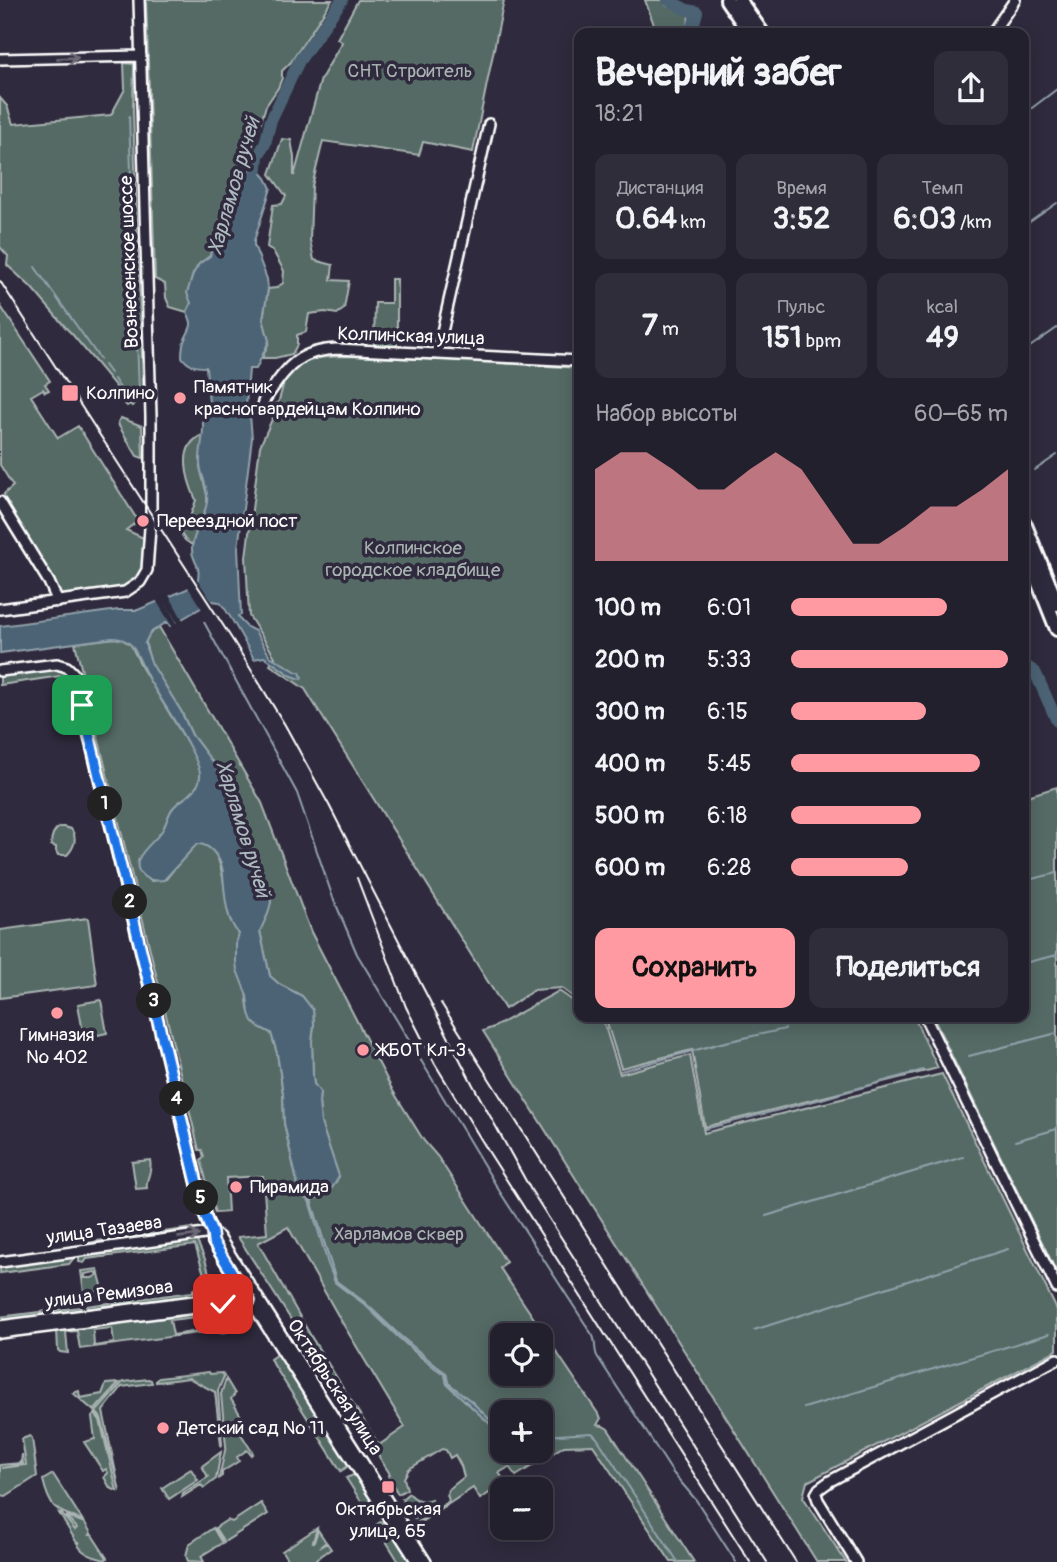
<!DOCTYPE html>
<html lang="ru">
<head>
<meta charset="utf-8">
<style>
	:root { --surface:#23202e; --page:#2f2d3a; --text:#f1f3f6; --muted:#a3a3aa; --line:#403e4a; --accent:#ff9aa2 }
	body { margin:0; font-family:Pangolin,sans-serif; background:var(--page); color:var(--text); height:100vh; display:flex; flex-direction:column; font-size:26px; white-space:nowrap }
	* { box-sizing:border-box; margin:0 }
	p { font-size:23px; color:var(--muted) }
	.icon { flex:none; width:38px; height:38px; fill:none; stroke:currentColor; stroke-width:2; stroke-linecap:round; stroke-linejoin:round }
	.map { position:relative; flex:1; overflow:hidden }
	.side { position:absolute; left:574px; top:28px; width:455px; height:994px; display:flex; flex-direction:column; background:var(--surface); border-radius:14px; box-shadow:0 4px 18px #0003,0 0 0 2px var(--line) }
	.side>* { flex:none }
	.tools { position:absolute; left:490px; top:1323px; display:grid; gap:14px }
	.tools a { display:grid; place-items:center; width:63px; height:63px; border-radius:14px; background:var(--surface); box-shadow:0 4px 18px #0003,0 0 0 2px var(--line); font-size:35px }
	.pin { position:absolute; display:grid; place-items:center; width:60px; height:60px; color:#fff; margin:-30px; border-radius:14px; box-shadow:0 4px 10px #0006 }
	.km { position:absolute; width:35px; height:35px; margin:-18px; border-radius:50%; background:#222; color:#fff; font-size:19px; line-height:35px; text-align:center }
	.round { display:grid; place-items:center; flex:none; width:74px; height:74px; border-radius:14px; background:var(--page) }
	.headline { display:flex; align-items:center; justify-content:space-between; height:119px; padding:0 21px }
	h1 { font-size:38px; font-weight:700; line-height:52px }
	.metrics { display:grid; grid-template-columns:repeat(3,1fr); gap:10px; height:119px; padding:7px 21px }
	.metrics div { display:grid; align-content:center; border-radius:14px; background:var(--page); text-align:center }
	.metrics b { font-size:30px; font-weight:700 }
	.metrics small { font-size:19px; font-weight:400 }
	.metrics p { font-size:19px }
	.chart { height:196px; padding:14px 21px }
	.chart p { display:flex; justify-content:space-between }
	.chart svg { width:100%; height:126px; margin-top:7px; fill:var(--accent); opacity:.7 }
	.cta { display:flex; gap:14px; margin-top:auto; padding:14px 21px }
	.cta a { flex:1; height:80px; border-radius:14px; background:var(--accent); color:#111; font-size:28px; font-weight:700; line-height:80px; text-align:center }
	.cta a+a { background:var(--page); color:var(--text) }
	ul { padding:0 21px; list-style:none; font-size:23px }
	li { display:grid; grid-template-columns:112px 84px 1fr; align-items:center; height:52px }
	li i { height:18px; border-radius:9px; background:var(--accent) }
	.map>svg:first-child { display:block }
</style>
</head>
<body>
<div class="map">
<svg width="1057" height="1562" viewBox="0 0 1057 1562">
	<rect width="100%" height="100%" fill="#2f2a3d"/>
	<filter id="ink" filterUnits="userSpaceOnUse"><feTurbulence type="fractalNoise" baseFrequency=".0143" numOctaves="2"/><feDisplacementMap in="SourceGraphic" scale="14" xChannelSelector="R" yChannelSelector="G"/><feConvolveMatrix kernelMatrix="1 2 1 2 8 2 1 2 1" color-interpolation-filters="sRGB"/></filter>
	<g filter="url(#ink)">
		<path fill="#546a65" stroke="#aab4b2" stroke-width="2" fill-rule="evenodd" d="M146 0H332L291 62 282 71V78L278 88 266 106 244 172 232 201 219 223 210 256 199 264 191 303 187 312 170 307 166 298 165 284 155 279Z
			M358 0H504L473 152 423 142 419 155 323 141 312 186 310 240 314 260 333 265 331 280 349 281 344 309 337 314 325 312 309 314 306 332 297 335V345L292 354 275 358H262L269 342 263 319 268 289 276 288 283 283 284 271 273 251 267 247 273 205 282 204 286 196 270 174 282 139 291 140 294 157V176L321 79 342 42 337 39Z
			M645 0H664L666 5 689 13 688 27 696 30 698 33H657Z
			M124 63 134 64 133 111 143 386 142 396 132 406 130 404 127 406 117 395V388L72 334 67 329 31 287 7 265 8 256 0 247V98L7 106 13 124 111 115 125 89Z
			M391 279H397V347L374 345 375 303H391Z
			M0 305 50 381 45 384 49 390 45 392 43 389 31 396 58 438 78 426 138 521 126 530 146 539C144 559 146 573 127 586L62 597 5 501 4 494 13 486 0 465Z
			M346 356 471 361 579 368V1001L561 988 534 990 505 1009 305 689 270 665 275 657 249 616 246 557 260 446 274 415 275 409 272 408 275 406 276 403H278C281 395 283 383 287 375 299 356 327 357 346 356Z
			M121 418 142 426 143 458 137 456 119 426 118 422Z
			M203 435 200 467 207 495V505L192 545 185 540 174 522H181L190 517 196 500C187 480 176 445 203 435Z
			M159 627 262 803 311 932 393 1091 424 1141 438 1157 506 1262 500 1268 601 1418 597 1425 603 1426 608 1429 694 1562H671L593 1445 564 1446 516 1476 509 1467 499 1473 506 1482 480 1499 473 1488 418 1524 417 1523 449 1501 447 1494 449 1489 464 1477 461 1466 455 1455 450 1458 446 1450 442 1449 409 1469 404 1478 407 1489 398 1494 388 1476 390 1474 238 1237 267 1234 263 1176 226 1178 228 1212 215 1213 201 1161 204 1157 202 1150H199L75 643 115 638 122 639 131 645 142 668 196 757 201 770 199 783 192 793 178 803 172 809 162 832 139 860C138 870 142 876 151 881L166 879 186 854 197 844C227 841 223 899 230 919 232 924 236 929 239 934 232 962 238 967 246 993 248 1000 247 1009 250 1015 255 1025 262 1028 271 1033L277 1053 283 1093 284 1123 300 1195 309 1200 335 1282C345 1291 356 1297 366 1305 391 1329 415 1356 445 1374L447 1384 502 1435V1451H541V1412H502V1432L472 1402 448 1383 446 1373 436 1366 399 1335 364 1302 336 1281 311 1200 339 1177 321 1123 319 1102 320 1092 314 1084 313 1076 312 1041 314 1025 313 1010 302 996 279 984 270 976 260 931 271 902 226 789 216 767 192 735 181 711 151 664 145 642 148 635ZM288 1227 340 1319 405 1427 379 1445 312 1338 258 1243ZM502 1335H541V1374H502Z
			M55 669 62 670 67 675 0 685V676Z
			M1057 787V1273L933 1017H1024V797Z
			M60 827H64L71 829C78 838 74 848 67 855H58L56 851V847L51 845C51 837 53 830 60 827Z
			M88 918 97 985 0 998V930Z
			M559 991 579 1005V1017H602L620 1074 690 1055 704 1133 942 1074 1057 1310V1350L807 1482 803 1497 846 1562H817L483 1031 494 1027Z
			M101 1000 107 1033 84 1038 78 1004Z
			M605 1017H914L938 1068 705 1127 692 1050 621 1068Z
			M150 1160C153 1175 145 1177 147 1188L136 1189 132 1162Z
			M192 1228 195 1232 90 1246 89 1242Z
			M196 1239 205 1259 213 1287 192 1290 207 1284 195 1245 87 1259 84 1263 79 1262V1256Z
			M69 1256 73 1259 69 1264 0 1273V1265Z
			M98 1269 99 1273H96L95 1272 85 1274V1278H92L99 1274 103 1289 97 1291V1297L85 1299 81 1271Z
			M214 1289 216 1295 205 1297 203 1294 189 1296V1298L182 1299 179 1297 161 1299 160 1302 157 1303 155 1300 131 1303 130 1306 127 1307 125 1304 103 1306 102 1309 89 1311 86 1306Z
			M81 1307 80 1312 0 1322V1317Z
			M222 1309 226 1332 219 1333 215 1314 204 1316 206 1332 80 1349 77 1331 66 1332 68 1353 60 1352 58 1350 57 1330ZM196 1317 198 1331 173 1335 170 1320ZM112 1328 114 1343 94 1346 93 1330Z
			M279 1353 350 1465 341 1471 270 1359Z
			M209 1372 210 1374 222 1373 224 1376 218 1391 222 1444 221 1445 215 1392 189 1378 156 1382V1380L159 1378Z
			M148 1379 151 1380 152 1383 122 1387 103 1411 120 1492 101 1418 96 1412 123 1382Z
			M226 1379 235 1394 231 1399 245 1423 237 1421 234 1423 253 1453 251 1455 247 1450 237 1457 239 1461 222 1472V1476L219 1478 226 1446 221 1394Z
			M119 1383 94 1411 73 1393 79 1391 80 1398 102 1394 106 1384Z
			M95 1414 100 1420 117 1491 110 1488 104 1477 108 1473 106 1469 103 1471 84 1442 95 1439 92 1417Z
			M30 1436 32 1438 37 1476 6 1496 0 1495V1465L21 1463 22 1454 23 1464 2 1468 26 1465 22 1439Z
			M221 1452 216 1479 204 1488 201 1485 182 1497 183 1493 208 1477 202 1466Z
			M191 1469 198 1480 169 1499 162 1488Z
			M53 1474 83 1521C56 1510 50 1510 43 1480Z
			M356 1474 376 1506 375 1507 362 1503 346 1478Z
			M409 1493C415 1500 423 1503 431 1499L435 1505 415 1519 402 1499Z
			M261 1503 268 1514 224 1542 215 1528 227 1520 232 1522Z
			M59 1513 62 1514 75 1530 77 1528 66 1516 85 1523 91 1533 90 1535H92L107 1558 105 1560C95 1557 84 1555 78 1545L79 1543H77Z
			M382 1521 390 1533 393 1532 412 1562H399L376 1525Z
			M213 1528 222 1543 201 1556 204 1562 188 1561 186 1556 189 1544Z
			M317 1528 313 1542H314L318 1530 326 1542 320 1547 327 1543 331 1549 312 1562H289L282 1551Z"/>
		<path fill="#4b6474" stroke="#93a2ac" stroke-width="2" d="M257 168 266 178 271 188 254 241V245L267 279 268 289 263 319 269 341 256 369H249L246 405 209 404 206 367C195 367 188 366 182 357 182 351 182 345 185 339 191 326 194 326 187 312L191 303 187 293 193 274 199 264 210 256 219 223 232 200 244 172Z
			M208 413H248L250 415 252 438 238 548 241 615 238 616 241 621 247 627 255 631 270 656 297 672H300L302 678 301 679 292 676 264 657 254 659C248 649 227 607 219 602 217 601 215 602 213 601L170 626 167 622 150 633 145 643H146V648L152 664 181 711 192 735 216 767 226 789 271 902 268 914 260 931 270 976 279 984 302 996 313 1010 314 1025 312 1041 313 1076 314 1084 320 1092 319 1102 321 1123 339 1176C331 1193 327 1194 311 1200L336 1281 364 1302 399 1335 436 1366 446 1373 448 1383 472 1402 502 1432V1435L447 1384 445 1374 435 1368 397 1336 363 1303 335 1282 328 1264 309 1200 300 1195 284 1123 283 1093 277 1053 271 1033 259 1027 252 1021 249 1013 247 996 237 970 236 962V943L239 934C225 919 225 894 223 875 223 861 211 843 197 844L164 880C156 881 149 881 143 876 126 860 153 844 161 832 167 825 167 815 173 808 182 797 198 794 200 777 203 762 161 700 151 683 145 674 137 651 131 645 126 640 118 638 112 638L0 653V626L118 610H138L187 589 198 579C201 563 191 561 192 548 193 532 205 518 207 502 209 488 201 477 200 464 199 448 206 432 202 415H205Z"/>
		<path fill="#2f2a3d" d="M195 576 214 605 203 611 186 584Z
			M168 593 184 622 179 625 165 602 178 625 173 628 156 600Z"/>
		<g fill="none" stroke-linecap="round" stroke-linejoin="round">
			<path stroke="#93a2ac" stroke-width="2" d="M1024 114 1057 89
				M129 117 139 393
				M1024 226 1057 203
				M35 267 100 359
				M1024 351 1057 328
				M104 365 110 373
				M114 379 126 397 145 392
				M1035 470 1057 455
				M204 622 297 793 332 895 357 954 500 1192 593 1336C596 1342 594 1349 597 1356L673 1473 696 1500 736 1562
				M1024 881 1057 873
				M1024 963 1057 955
				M969 1056 1057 1033
				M621 1071 721 1043 785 1029
				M705 1129 818 1100 923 1070
				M1015 1141 1057 1129
				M766 1216 963 1157
				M754 1330 1008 1249
				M804 1408 1049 1334
				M541 1436 592 1433 597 1438 678 1562"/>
			<path stroke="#4b6474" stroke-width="12" d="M668 0 687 10 697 12 693 27 686 33
				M251 184 257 168 258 156 265 144 271 120 299 61 342 0
				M227 429V388
				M1024 665 1035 672 1057 721"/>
			<g stroke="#fff" stroke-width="14">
				<path id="minor" d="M992 33 1015 0
					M0 59 141 56
					M437 354 489 124
					M263 402C286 370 294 351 337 349L579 361
					M0 502 49 582 58 602
					M0 609 125 592 140 582 147 570 151 514V416L139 0
					M0 671 57 664 67 667 74 674 205 1216 212 1233 213 1242 417 1562
					M925 1017 1057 1288
					M212 1233 219 1237 426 1562
					M0 1262 212 1233
					M0 1326 248 1294
					M0 1333 250 1301 253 1297
					M856 1562 818 1500 816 1494 819 1489 830 1481 1057 1359"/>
			</g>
			<g stroke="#fff" stroke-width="18">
				<path id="major" d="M727 0 750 33
					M739 0 762 33
					M1024 523 1057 604
					M1024 546 1057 629"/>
			</g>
			<use href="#minor" stroke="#2f2a3d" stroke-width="9"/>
			<use href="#major" stroke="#2f2a3d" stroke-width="12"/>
			<path stroke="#fff" stroke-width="2" d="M0 281 234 642 285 725 329 805 473 1085 531 1190 767 1562
				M357 878 406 1007 435 1064 490 1154 750 1562
				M441 1003 796 1562"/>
		</g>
		<defs><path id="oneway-shaft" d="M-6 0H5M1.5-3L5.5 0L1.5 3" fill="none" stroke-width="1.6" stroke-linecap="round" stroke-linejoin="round" transform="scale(1.75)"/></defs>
		<g stroke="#6d6a77">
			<use href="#oneway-shaft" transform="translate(68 58) rotate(-2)"/>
			<use href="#oneway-shaft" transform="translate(189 1236) rotate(-8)"/>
		</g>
	</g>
	<g fill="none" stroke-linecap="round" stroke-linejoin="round" filter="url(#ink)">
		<g stroke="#fff" stroke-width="14">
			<path id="route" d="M82 705 205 1216 212 1233 213 1242 250 1301 223 1304"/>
		</g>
		<use href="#route" stroke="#1a73e8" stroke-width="9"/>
	</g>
	<g fill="#ff9aa2" stroke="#2f2a3d" stroke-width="2.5">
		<rect x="61" y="384" width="18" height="18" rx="3.5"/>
		<circle cx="180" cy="398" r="7"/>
		<circle cx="143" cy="521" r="7"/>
		<circle cx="57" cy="1013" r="7"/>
		<circle cx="363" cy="1050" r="7"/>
		<circle cx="236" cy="1187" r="7"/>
		<circle cx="163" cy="1428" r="7"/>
		<rect x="381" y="1480" width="14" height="14" rx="3.5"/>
	</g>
	<g text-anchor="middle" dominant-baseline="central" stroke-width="7" stroke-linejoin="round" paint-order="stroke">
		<g font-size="19" fill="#aab4b2" stroke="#2f2a3d">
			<text x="410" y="71">СНТ Строитель</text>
			<text x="413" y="548">Колпинское<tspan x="413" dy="22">городское кладбище</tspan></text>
			<text x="399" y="1234">Харламов сквер</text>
		</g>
		<g font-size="19" fill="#fff" stroke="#2f2a3d">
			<text transform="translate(129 262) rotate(-92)">Вознесенское шоссе</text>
			<text transform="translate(411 336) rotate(2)">Колпинская улица</text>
			<text transform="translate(104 1230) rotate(-8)">улица Тазаева</text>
			<text transform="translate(109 1294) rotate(-7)">улица Ремизова</text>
			<text transform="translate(335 1387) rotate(57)">Октябрьская улица</text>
		</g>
		<g font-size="19" fill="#fff" stroke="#2f2a3d" text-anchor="start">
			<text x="194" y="387">Памятник<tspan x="194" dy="22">красногвардейцам Колпино</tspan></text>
			<text x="86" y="393">Колпино</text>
			<text x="157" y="521">Переездной пост</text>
			<text x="57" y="1035" text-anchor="middle">Гимназия<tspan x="57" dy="22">№ 402</tspan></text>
			<text x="377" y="1050">ЖБОТ Кл-3</text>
			<text x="250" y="1187">Пирамида</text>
			<text x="177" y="1428">Детский сад № 11</text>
			<text x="388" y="1509" text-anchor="middle">Октябрьская<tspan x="388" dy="22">улица, 65</tspan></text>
		</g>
		<g font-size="21" font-style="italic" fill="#aeb9c0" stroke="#2f2a3d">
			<text transform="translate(234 186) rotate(-74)">Харламов ручей</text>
			<text transform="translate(243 829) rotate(73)">Харламов ручей</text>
		</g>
	</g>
</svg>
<div class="tools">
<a><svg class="icon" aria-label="locate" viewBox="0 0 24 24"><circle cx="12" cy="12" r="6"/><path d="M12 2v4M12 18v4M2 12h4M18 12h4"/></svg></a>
<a>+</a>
<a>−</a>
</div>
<div class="pin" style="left:82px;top:705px;background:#1e9e55"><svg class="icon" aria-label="arrive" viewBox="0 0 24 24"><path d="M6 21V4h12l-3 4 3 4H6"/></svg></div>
<div class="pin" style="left:223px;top:1304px;background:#d93025"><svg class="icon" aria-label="check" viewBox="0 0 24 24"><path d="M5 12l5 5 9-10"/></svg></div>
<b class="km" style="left:105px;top:804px">1</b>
<b class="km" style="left:130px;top:902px">2</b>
<b class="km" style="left:154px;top:1001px">3</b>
<b class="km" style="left:177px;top:1099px">4</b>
<b class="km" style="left:201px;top:1198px">5</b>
<section class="side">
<div class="headline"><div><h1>Вечерний забег</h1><p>18:21</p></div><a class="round"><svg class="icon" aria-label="share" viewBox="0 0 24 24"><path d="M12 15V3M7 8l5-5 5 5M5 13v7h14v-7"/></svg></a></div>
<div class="metrics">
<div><p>Дистанция</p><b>0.64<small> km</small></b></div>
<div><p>Время</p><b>3:52</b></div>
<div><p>Темп</p><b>6:03<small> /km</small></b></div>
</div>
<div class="metrics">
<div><b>7<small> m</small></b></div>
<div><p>Пульс</p><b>151<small> bpm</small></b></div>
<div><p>kcal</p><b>49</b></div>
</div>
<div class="chart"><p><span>Набор высоты</span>60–65 m</p>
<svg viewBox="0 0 160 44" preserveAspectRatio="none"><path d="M0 44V12L10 6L20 6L30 12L40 19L50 19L60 12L70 6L80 12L90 25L100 38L110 38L120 32L130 25L140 25L150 19L160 12V44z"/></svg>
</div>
<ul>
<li><b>100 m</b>6:01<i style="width:72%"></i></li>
<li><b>200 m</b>5:33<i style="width:100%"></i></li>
<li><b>300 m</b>6:15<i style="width:62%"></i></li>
<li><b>400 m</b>5:45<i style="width:87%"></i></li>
<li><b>500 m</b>6:18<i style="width:60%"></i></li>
<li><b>600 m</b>6:28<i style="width:54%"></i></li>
</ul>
<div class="cta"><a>Сохранить</a><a>Поделиться</a></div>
</section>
</div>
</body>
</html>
